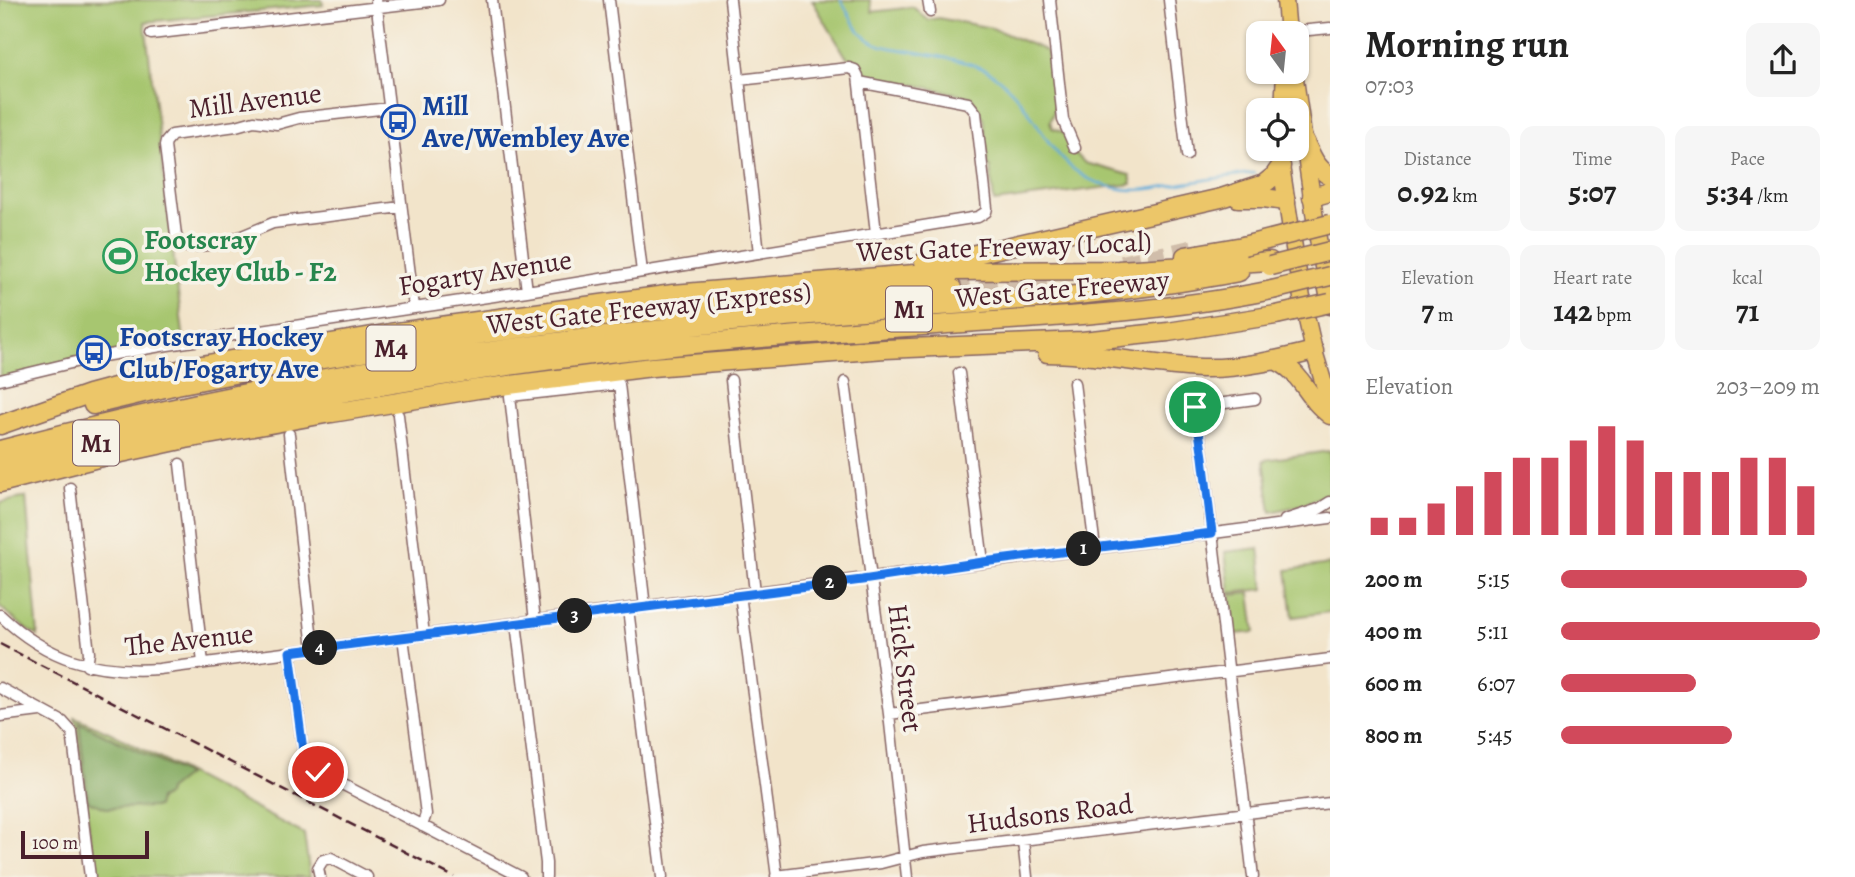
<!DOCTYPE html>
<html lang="en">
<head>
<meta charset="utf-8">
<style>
	:root { --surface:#fff; --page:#f6f6f6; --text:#222; --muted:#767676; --accent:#d1495b }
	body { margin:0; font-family:Alegreya,serif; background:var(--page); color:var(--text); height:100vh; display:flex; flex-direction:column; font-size:26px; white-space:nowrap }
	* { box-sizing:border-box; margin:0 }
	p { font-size:23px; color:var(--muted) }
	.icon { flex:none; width:38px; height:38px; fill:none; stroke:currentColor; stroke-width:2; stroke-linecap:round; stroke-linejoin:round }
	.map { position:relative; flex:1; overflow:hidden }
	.drawer { display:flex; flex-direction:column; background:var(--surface); width:525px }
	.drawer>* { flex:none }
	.needle { width:46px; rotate:345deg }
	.tools { position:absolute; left:1246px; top:21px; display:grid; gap:14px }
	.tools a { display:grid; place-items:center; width:63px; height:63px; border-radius:14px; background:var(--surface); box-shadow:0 2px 5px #0004; font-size:35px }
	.scale { position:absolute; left:21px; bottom:18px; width:128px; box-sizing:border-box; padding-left:7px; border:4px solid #4a1f2b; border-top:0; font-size:19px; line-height:24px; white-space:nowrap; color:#4a1f2b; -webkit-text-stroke:5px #f7f3e8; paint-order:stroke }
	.pin { position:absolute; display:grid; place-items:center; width:60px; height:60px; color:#fff; margin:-30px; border:4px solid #fff; border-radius:50%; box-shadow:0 2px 7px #0007 }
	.km { position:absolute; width:35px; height:35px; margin:-18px; border-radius:50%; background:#222; color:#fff; font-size:19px; line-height:35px; text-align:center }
	.round { display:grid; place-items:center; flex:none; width:74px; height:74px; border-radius:14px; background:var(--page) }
	.overview { display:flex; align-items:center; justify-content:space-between; height:119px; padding:0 35px }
	h1 { font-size:38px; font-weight:700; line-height:52px }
	.stats { display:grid; grid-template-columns:repeat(3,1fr); gap:10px; height:119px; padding:7px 35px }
	.stats div { display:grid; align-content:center; border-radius:14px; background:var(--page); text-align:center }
	.stats b { font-size:30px; font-weight:700 }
	.stats small { font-size:19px; font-weight:400 }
	.stats p { font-size:19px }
	.chart { height:196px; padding:14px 35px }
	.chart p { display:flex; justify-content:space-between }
	.chart svg { width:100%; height:126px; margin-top:7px; stroke:var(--accent); stroke-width:6 }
	ul { padding:0 35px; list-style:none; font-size:23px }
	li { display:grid; grid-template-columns:112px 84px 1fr; align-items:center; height:52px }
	li i { height:18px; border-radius:9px; background:var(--accent) }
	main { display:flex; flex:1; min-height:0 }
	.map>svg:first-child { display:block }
</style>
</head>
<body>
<main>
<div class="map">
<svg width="1330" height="877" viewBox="0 0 1330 877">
	<rect width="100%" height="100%" fill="#f7f3e8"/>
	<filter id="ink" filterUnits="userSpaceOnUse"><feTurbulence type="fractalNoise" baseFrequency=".0143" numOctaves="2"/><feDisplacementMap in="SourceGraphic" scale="14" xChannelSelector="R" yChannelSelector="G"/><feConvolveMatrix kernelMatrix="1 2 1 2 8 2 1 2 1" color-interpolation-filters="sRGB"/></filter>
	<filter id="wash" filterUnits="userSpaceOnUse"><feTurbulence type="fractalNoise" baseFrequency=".00686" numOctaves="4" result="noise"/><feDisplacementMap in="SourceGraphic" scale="28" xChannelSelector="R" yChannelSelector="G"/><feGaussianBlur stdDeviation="1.57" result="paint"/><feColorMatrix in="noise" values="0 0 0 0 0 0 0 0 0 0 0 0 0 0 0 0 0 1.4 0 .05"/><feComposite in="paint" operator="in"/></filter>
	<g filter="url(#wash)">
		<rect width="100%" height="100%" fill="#f2e4ca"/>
		<path fill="#a7c66f" stroke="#78724d" stroke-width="2" d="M0 0H322L323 5 145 22 184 342 0 380Z
			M812 0H870L872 12 913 7 928 20 938 18 992 28 1047 51 1056 106 1050 121 1052 128 1063 132 1074 152 1085 163 1130 175 1132 184 994 202 990 167H988L984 119 971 97 865 74 845 55Z
			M1330 451 1329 494 1298 506 1271 512 1264 460Z
			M26 497 38 636 26 629 0 607V503Z
			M1259 548 1264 589 1230 593 1225 552Z
			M1330 564V612L1293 617 1287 570Z
			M1250 593 1255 632 1235 634 1231 595Z
			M75 717 111 733 304 834 310 877H95Z"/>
		<path fill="#85ab62" stroke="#686546" stroke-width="2" d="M79 722 187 775 168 790 167 795 159 799 157 807 106 808 88 801Z"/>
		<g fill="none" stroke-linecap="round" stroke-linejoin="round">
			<path stroke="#61acd9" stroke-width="2.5" d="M841 0C853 21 858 38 882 46 910 52 969 58 991 73 1046 110 1044 178 1122 189 1141 192 1161 187 1180 184 1205 180 1229 176 1254 173"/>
		</g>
	</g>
	<g filter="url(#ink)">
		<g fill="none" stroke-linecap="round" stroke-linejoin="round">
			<path stroke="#d0bdaa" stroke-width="18" stroke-dasharray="18 9" stroke-linecap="butt" d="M1122 264 1200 247
				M952 288 1046 276
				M949 317 1011 308"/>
			<g stroke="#856463" stroke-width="13">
				<path id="minor" d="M376 0 414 307
					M492 0 527 291
					M609 0 642 272
					M730 0 759 253
					M928 0 930 12
					M1050 0 1063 120 1075 148
					M1169 0 1187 155
					M1288 32 1330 28
					M151 34 439 0
					M739 80 849 68 855 70 858 76 876 233
					M389 108 299 118 277 124 254 121 236 126 172 135 166 142 165 146 176 235 179 242 188 247 225 243 273 223 401 207
					M959 373 983 562
					M0 380 92 358 161 346 527 291 978 217 986 212 987 208 976 113 968 103 859 82
					M731 380 755 592
					M845 382 889 714 907 877
					M1074 383 1095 548
					M398 415 424 635
					M289 434 313 649
					M180 464 203 663
					M70 488 89 653 87 666
					M1285 520 1319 509 1330 502
					M740 594 777 877
					M628 609 662 877
					M0 615C48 660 94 673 159 669L1330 518
					M535 621 510 396 619 384 645 607
					M516 623 546 863V877
					M403 637 426 814 422 826
					M290 652 304 758 311 768 521 877
					M0 688 63 722 72 732 90 877
					M889 714 1330 659
					M0 716 40 711
					M1023 841 1027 877
					M776 876 881 863 923 852 1330 803
					M320 877 318 868 323 860 331 858 367 877
					M1253 877 1203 457 1195 407 1255 399"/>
			</g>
			<g stroke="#856463" stroke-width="19">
				<path id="primary" d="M1285 0 1288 33
					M1294 72 1317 233 1330 306
					M1283 110 1285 72
					M1282 149 1281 166 1302 298 1314 351 1330 404"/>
			</g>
			<g stroke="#856463" stroke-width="21">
				<path id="motorway" d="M1304 140C1311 154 1315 168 1330 176
					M1312 197 1330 192
					M1238 198H1263L1286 201
					M1185 256 1243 246
					M924 262 971 255 1221 198 1264 184 1274 176 1281 166
					M1047 353C1099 353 1150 366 1202 368 1239 369 1278 360 1314 351
					M1274 360C1293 366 1302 384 1314 399 1318 405 1324 410 1330 415
					M93 405 177 385 265 368 488 333 624 314 952 288
					M332 413 478 389 652 367 885 349 1082 341 1168 332 1276 315
					M0 425 89 394 190 367 390 333 673 294 951 271 1118 270 1270 261
					M0 450C254 383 514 341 775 318 931 304 1085 302 1239 272
					M0 465C228 411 459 366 693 344 787 335 882 329 977 322 1076 316 1174 310 1272 290
					M0 483 94 459 186 439 342 411"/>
			</g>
			<use href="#minor" stroke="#fff" stroke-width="10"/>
			<use href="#primary" stroke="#ecc669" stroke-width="16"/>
			<use href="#motorway" stroke="#ecc669" stroke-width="18"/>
			<path stroke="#4a1f2b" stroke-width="2.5" stroke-dasharray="10 5" stroke-linecap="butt" d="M0 644 454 877"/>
			<g stroke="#856463" stroke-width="21" stroke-linecap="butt">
				<path id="motorway-bridge" d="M1243 246 1330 224
					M1270 266 1330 251
					M1272 290 1330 276
					M1276 315 1330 303"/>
			</g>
			<use href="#motorway-bridge" stroke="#ecc669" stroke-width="18"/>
		</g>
	</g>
	<g fill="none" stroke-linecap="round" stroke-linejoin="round" filter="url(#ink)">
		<g stroke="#fff" stroke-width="14">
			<path id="route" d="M318 772 311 768 304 758 290 652 862 580 983 562 1212 533 1203 457 1195 407"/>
		</g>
		<use href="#route" stroke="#1a73e8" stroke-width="9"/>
	</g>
	<defs>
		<g id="bus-ring" transform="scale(1.75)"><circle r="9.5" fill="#f7f3e8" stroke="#1a4fb4" stroke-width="1.5"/><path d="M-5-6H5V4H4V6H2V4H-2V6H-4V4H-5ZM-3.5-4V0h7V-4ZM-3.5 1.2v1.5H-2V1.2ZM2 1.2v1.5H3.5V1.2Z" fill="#1a4fb4"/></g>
		<g id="stadium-ring" transform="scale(1.75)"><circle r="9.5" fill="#f7f3e8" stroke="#2e9e5b" stroke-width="1.5"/><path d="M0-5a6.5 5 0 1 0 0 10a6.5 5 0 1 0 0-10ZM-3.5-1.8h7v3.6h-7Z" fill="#2e9e5b"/></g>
	</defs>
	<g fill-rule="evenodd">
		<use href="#bus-ring" x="398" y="122"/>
		<use href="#stadium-ring" x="120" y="256"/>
		<use href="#bus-ring" x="94" y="353"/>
	</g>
	<g text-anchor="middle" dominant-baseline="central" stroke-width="7" stroke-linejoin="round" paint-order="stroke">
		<g fill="#f7f3e8" stroke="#7e5f64" stroke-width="2">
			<rect x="886" y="286.5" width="46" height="45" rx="5"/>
			<rect x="366.5" y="325.5" width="49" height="45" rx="5"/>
			<rect x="73" y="420.5" width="46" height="45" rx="5"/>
		</g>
		<g font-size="26" font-weight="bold" fill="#4a1f2b">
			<text x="909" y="309">M1</text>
			<text x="391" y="348">M4</text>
			<text x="96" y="443">M1</text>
		</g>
		<g font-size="28" fill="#4a1f2b" stroke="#f7f3e8">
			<text transform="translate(255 101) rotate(-7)">Mill Avenue</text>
			<text transform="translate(1004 247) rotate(-2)">West Gate Freeway (Local)</text>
			<text transform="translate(485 273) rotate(-9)">Fogarty Avenue</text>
			<text transform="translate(1062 289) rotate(-5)">West Gate Freeway</text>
			<text transform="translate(649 308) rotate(-6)">West Gate Freeway (Express)</text>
			<text transform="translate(189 640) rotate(-6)">The Avenue</text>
			<text transform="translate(905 668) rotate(83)">Hick Street</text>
			<text transform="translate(1050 814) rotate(-7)">Hudsons Road</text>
		</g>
		<g font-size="28" font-weight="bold" fill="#164399" stroke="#f7f3e8" text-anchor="start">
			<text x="422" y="106">Mill<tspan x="422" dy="32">Ave/Wembley Ave</tspan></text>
			<text x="119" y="337">Footscray Hockey<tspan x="119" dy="32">Club/Fogarty Ave</tspan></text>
		</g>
		<g font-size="28" font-weight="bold" fill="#27864d" stroke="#f7f3e8" text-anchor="start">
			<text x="144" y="240">Footscray<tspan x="144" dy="32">Hockey Club - F2</tspan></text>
		</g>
	</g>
</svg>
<div class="tools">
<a><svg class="needle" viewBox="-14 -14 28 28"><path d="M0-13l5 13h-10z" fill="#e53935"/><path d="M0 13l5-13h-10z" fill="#767676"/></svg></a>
<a><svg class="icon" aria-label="locate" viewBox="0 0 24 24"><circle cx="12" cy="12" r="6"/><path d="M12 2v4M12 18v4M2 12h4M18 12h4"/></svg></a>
</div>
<div class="scale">100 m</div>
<div class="pin" style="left:1195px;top:407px;background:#1e9e55"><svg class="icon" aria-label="arrive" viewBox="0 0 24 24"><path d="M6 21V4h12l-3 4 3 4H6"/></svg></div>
<div class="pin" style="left:318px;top:772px;background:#d93025"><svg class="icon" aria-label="check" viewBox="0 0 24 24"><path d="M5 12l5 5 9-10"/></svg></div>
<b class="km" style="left:1084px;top:549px">1</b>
<b class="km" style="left:830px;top:583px">2</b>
<b class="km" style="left:575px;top:616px">3</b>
<b class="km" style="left:320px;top:648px">4</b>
</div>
<section class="drawer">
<div class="overview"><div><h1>Morning run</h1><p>07:03</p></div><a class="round"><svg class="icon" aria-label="share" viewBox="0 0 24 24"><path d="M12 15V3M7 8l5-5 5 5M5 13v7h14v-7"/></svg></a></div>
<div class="stats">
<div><p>Distance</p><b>0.92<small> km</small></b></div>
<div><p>Time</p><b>5:07</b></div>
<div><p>Pace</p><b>5:34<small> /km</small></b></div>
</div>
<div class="stats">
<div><p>Elevation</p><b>7<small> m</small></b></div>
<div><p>Heart rate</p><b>142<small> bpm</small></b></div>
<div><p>kcal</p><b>71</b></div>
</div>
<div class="chart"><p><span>Elevation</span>203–209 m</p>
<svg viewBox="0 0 160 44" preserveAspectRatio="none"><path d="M5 44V38M15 44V38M25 44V33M35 44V27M45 44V22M55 44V17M65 44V17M75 44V11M85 44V6M95 44V11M105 44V22M115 44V22M125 44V22M135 44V17M145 44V17M155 44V27"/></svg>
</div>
<ul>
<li><b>200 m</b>5:15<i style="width:95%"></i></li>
<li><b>400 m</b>5:11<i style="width:100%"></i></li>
<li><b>600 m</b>6:07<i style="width:52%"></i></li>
<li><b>800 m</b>5:45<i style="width:66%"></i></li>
</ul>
</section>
</main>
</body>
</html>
